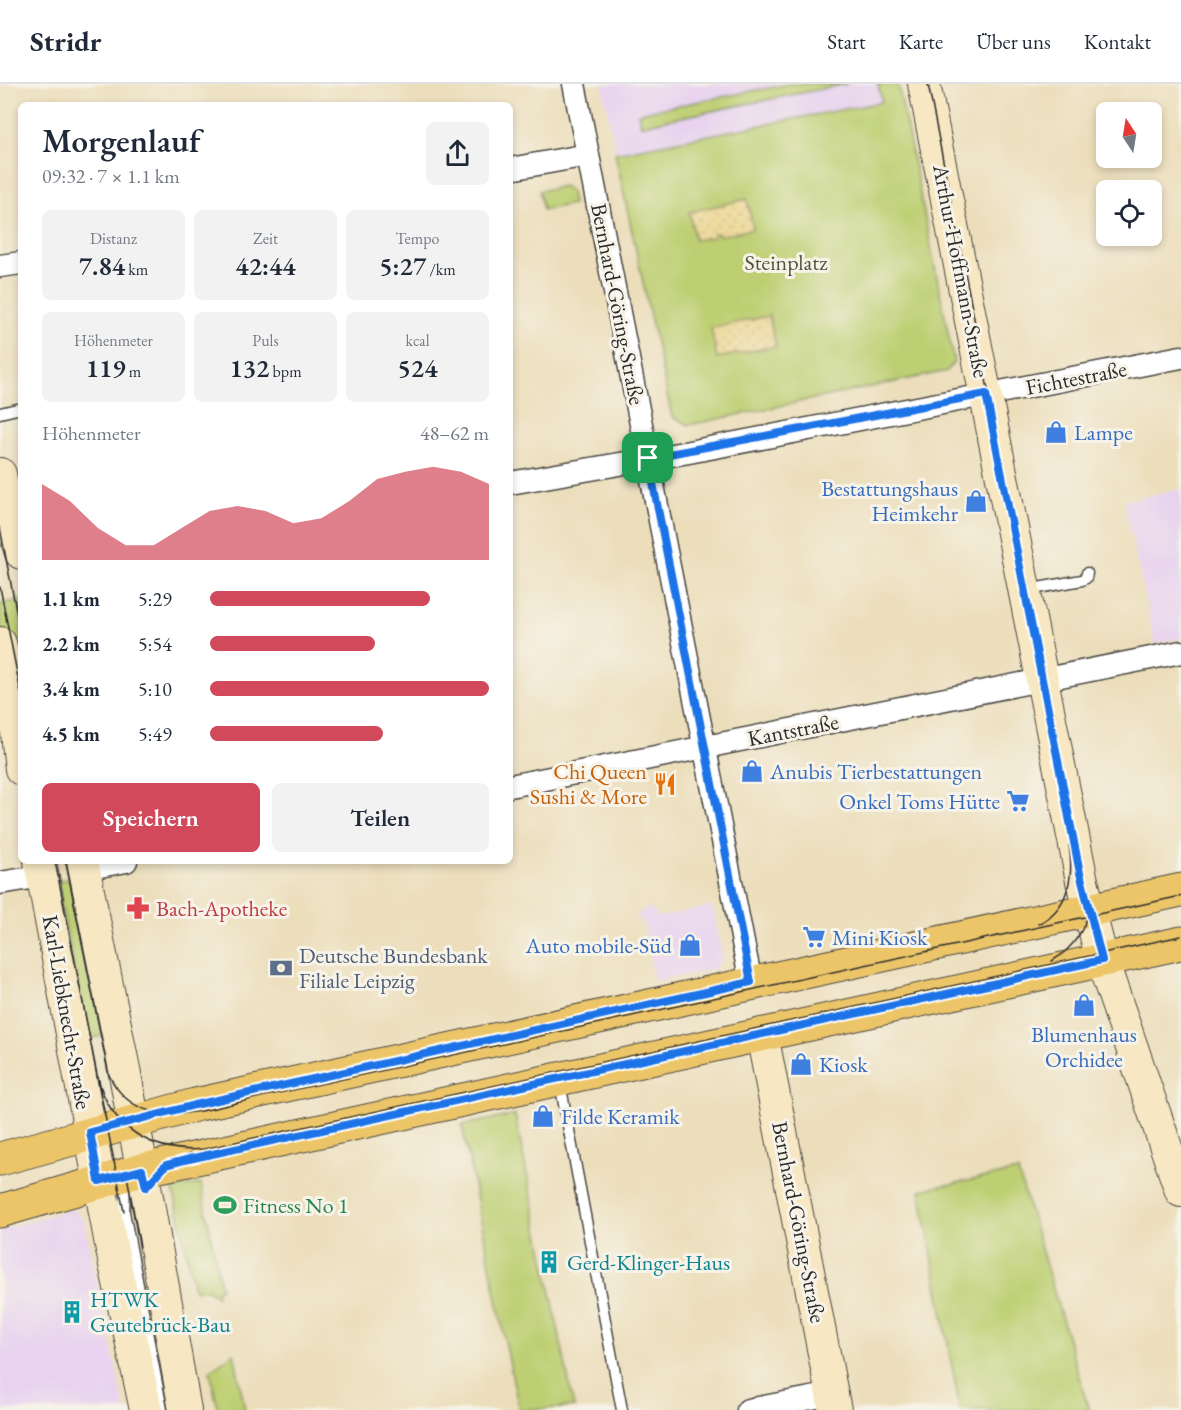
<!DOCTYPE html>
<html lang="de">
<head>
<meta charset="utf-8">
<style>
	:root { --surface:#fff; --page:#f2f2f3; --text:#1f2937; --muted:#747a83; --line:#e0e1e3; --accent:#d1495b }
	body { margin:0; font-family:"EB Garamond",serif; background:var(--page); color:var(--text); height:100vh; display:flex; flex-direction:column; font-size:22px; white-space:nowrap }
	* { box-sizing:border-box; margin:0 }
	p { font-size:20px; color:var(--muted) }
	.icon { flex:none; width:33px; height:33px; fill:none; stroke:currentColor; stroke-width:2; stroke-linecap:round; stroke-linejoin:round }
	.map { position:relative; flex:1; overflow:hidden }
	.sheet { position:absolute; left:18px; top:18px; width:495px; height:762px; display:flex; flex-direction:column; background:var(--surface); border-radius:9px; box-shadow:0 3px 9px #0003 }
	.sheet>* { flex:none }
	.needle { width:39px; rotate:348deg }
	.fabs { position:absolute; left:1096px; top:18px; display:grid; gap:12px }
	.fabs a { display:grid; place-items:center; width:66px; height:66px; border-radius:9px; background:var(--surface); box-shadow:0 3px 9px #0003; font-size:30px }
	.pin { position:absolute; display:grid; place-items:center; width:51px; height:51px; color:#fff; margin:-26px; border-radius:12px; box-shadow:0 3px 9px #0006 }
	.round { display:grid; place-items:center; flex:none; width:63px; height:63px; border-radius:9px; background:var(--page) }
	.summary { display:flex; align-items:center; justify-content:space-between; height:102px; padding:0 24px }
	h1 { font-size:33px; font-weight:600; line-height:45px }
	.figures { display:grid; grid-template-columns:repeat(3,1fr); gap:9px; height:102px; padding:6px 24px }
	.figures div { display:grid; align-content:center; border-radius:9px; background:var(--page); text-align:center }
	.figures b { font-size:26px; font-weight:600 }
	.figures small { font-size:16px; font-weight:400 }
	.figures p { font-size:16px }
	.chart { height:168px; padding:12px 24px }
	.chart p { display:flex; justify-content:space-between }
	.chart svg { width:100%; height:108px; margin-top:6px; fill:var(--accent); opacity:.7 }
	.button { display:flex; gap:12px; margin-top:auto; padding:12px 24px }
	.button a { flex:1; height:69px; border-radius:9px; background:var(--accent); color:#fff; font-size:24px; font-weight:600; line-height:69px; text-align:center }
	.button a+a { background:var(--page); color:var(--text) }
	ul { padding:0 24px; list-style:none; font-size:20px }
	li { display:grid; grid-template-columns:96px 72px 1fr; align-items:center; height:45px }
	li i { height:15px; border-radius:8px; background:var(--accent) }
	header { display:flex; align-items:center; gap:36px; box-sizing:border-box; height:84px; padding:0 30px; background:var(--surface); border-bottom:2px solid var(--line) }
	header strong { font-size:28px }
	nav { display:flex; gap:33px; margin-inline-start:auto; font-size:21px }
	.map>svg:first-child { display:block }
</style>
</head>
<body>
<header>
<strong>Stridr</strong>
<nav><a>Start</a><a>Karte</a><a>Über uns</a><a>Kontakt</a></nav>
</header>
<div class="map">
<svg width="1181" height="1326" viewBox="0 0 1181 1326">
	<defs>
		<pattern id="sand-dots" width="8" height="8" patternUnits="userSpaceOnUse" patternTransform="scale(1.5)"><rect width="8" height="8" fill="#eeda9e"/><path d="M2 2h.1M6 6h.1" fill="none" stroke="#cb8" stroke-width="1.8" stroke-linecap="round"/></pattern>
	</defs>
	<rect width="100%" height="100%" fill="#f7f3e8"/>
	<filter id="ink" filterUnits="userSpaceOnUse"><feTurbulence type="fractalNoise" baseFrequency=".0167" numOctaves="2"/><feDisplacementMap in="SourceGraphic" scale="12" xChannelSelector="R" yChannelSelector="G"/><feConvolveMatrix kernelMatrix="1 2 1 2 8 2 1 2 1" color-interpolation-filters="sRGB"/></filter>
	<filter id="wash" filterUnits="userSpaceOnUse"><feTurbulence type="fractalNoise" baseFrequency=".008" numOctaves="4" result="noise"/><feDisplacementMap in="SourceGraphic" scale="24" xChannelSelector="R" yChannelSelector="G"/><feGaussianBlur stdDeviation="1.35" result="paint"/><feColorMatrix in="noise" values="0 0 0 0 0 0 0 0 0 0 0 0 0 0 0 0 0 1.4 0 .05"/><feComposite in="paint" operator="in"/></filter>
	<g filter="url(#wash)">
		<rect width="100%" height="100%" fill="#ecdebb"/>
		<path fill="#e7d2ef" d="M602 0H878L882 17 616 68Z
			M1181 405V554L1155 560 1124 417Z
			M712 822 723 873 714 885 654 897 644 840 635 832 648 823 660 833Z
			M72 1125 84 1136 125 1326H0V1146Z"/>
		<path fill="#bdcf72" stroke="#747d4e" stroke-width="1.5" d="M789 0H847L641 41 638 29Z
			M878 0H898L954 278 947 287 689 341 672 333 615 69 882 18Z
			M564 102 571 108 573 120 543 126 539 107Z
			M21 516V630L0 543V520Z
			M73 794 103 952 87 955 57 797Z
			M515 1031 574 1323 519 1326 462 1041Z
			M1018 1087 1089 1326H960L920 1106Z
			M201 1100 221 1204 216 1206 217 1212 207 1206 194 1205 173 1104Z
			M234 1269 245 1326H218L210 1287Z"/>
		<path fill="url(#sand-dots)" stroke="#8c8264" stroke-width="1.5" d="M747 115 753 145 719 152 718 149 713 150V153L695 156 689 128Z
			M769 232 776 262 717 274 711 244Z"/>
	</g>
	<g filter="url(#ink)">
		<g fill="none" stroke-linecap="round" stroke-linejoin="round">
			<g stroke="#484641" stroke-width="13">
				<path id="lane" d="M0 329 17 325
					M1027 506 1082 496 1086 494 1087 489
					M560 999 622 1326
					M125 1096 124 1128 162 1326"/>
			</g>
			<g stroke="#484641" stroke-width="25">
				<path id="street" d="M574 0 751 899
					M510 85 588 71
					M0 182 21 179
					M510 399 689 368 1181 273
					M510 702 1181 568
					M84 785 126 777
					M0 799 43 792
					M748 1326 832 1310"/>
			</g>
			<g stroke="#484641" stroke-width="34">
				<path id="secondary" d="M924 0 1082 797 1102 876 1181 1107
					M0 390 5 416 21 469
					M0 559 13 614 21 685
					M40 777 112 1166 146 1326
					M82 777 125 990 185 1326
					M762 950 835 1326"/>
			</g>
			<g stroke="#484641" stroke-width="35">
				<path id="primary" d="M0 1075 195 1021 1181 806
					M0 1127 142 1086 1181 859"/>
			</g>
			<use href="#lane" stroke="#fff" stroke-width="10"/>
			<use href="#street" stroke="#fff" stroke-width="22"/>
			<use href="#secondary" stroke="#f7e8c3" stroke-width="32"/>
			<use href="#primary" stroke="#ecc569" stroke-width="33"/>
			<path stroke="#2b2b2b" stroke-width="1.5" d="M928 0 1088 814C1091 840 1074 864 1052 877
				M0 444 21 551
				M0 503 21 609
				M55 777 124 1128
				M66 777 109 991C139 1055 212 1023 265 1012L1181 812
				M1038 840C1069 825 1074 792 1069 761
				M98 993C109 1044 154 1070 204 1065L1181 852
				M166 1081 191 1069
				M126 1086 140 1163"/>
		</g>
	</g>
	<g fill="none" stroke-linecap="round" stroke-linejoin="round" filter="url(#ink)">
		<g stroke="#fff" stroke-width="12">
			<path id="route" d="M986 310 1080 789 1102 876 189 1075 166 1081 146 1103 142 1086 99 1097 90 1048 195 1021 751 898 648 374Z"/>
		</g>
		<use href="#route" stroke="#1a73e8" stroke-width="8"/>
	</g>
	<defs>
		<g id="shop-bare" transform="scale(1.8)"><path d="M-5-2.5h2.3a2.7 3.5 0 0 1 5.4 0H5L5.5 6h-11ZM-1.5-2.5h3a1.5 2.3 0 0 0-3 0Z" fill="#3f7fe0" stroke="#f7f3e8" stroke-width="2.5" paint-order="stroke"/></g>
		<g id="restaurant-bare" transform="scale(1.8)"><path d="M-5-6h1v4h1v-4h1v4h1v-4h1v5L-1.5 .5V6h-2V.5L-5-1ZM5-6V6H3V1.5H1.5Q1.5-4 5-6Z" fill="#e8710a" stroke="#f7f3e8" stroke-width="2.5" paint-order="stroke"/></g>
		<g id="supermarket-bare" transform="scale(1.8)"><path d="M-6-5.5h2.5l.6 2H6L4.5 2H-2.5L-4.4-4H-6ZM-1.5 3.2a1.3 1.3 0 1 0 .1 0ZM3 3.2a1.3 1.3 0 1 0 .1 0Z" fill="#3f7fe0" stroke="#f7f3e8" stroke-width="2.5" paint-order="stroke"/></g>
		<g id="pharmacy-bare" transform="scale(1.8)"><path d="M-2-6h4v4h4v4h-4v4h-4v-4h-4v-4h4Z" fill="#e0444e" stroke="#f7f3e8" stroke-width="2.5" paint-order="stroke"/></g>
		<g id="bank-bare" transform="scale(1.8)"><path d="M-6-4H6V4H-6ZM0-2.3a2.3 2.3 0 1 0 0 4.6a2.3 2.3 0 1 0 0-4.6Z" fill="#5c6f8a" stroke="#f7f3e8" stroke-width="2.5" paint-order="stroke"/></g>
		<g id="stadium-bare" transform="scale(1.8)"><path d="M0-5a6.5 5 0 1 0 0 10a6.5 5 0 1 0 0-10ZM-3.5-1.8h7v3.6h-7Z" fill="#2e9e5b" stroke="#f7f3e8" stroke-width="2.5" paint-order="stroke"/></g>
		<g id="building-bare" transform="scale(1.8)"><path d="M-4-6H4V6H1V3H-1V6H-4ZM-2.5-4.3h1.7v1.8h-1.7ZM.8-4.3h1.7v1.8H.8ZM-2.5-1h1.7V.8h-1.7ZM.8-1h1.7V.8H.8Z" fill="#0f9aa8" stroke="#f7f3e8" stroke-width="2.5" paint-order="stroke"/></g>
	</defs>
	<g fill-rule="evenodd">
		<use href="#shop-bare" x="1056" y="348"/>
		<use href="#shop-bare" x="976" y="417"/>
		<use href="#shop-bare" x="752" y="687"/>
		<use href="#restaurant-bare" x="665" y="700"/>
		<use href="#supermarket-bare" x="1018" y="717"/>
		<use href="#pharmacy-bare" x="138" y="824"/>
		<use href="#supermarket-bare" x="814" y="853"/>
		<use href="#shop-bare" x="690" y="861"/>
		<use href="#bank-bare" x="281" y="884"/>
		<use href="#shop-bare" x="1084" y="921"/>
		<use href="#shop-bare" x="801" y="980"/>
		<use href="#shop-bare" x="543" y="1032"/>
		<use href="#stadium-bare" x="225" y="1121"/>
		<use href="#building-bare" x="549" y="1178"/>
		<use href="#building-bare" x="72" y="1228"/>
	</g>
	<g text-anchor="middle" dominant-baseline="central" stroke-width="6" stroke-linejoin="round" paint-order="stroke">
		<g font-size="22" fill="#50543d" stroke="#f7f3e8">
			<text x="786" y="178">Steinplatz</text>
		</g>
		<g font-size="22" fill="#2b2b2b" stroke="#f7f3e8">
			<text transform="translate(961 187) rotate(79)">Arthur-Hoffmann-Straße</text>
			<text transform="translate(618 220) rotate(79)">Bernhard-Göring-Straße</text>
			<text transform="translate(1076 294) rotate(-11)">Fichtestraße</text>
			<text transform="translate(793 646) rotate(-11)">Kantstraße</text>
			<text transform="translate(67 928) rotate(80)">Karl-Liebknecht-Straße</text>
			<text transform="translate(799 1138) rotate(79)">Bernhard-Göring-Straße</text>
		</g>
		<g font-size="22" fill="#366cbe" stroke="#f7f3e8" text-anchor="start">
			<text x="1074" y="348">Lampe</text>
			<text x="958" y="404" text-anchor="end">Bestattungshaus<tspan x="958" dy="25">Heimkehr</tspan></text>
			<text x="770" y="687">Anubis Tierbestattungen</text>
			<text x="1000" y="717" text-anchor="end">Onkel Toms Hütte</text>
			<text x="832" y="853">Mini Kiosk</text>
			<text x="672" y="861" text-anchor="end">Auto mobile-Süd</text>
			<text x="1084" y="950" text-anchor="middle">Blumenhaus<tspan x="1084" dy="25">Orchidee</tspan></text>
			<text x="819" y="980">Kiosk</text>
			<text x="561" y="1032">Filde Keramik</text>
		</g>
		<g font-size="22" fill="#c56008" stroke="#f7f3e8" text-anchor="end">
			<text x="647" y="687">Chi Queen<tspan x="647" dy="25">Sushi &amp; More</tspan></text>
		</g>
		<g font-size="22" fill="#be3a42" stroke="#f7f3e8" text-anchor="start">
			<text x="156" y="824">Bach-Apotheke</text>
		</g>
		<g font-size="22" fill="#4e5e75" stroke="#f7f3e8" text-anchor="start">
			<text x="299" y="871">Deutsche Bundesbank<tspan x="299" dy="25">Filiale Leipzig</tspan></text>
		</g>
		<g font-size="22" fill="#27864d" stroke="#f7f3e8" text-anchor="start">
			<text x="243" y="1121">Fitness No 1</text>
		</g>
		<g font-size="22" fill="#0d838f" stroke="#f7f3e8" text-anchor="start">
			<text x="567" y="1178">Gerd-Klinger-Haus</text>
			<text x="90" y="1215">HTWK<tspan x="90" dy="25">Geutebrück-Bau</tspan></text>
		</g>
	</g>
</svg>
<div class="fabs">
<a><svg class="needle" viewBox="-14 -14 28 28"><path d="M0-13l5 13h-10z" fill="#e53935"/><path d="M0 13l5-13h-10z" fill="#747a83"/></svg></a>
<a><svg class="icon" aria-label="locate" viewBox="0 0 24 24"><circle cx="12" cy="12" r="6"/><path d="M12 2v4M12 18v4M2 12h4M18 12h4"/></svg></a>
</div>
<div class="pin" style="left:648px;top:374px;background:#1e9e55"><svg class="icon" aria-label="arrive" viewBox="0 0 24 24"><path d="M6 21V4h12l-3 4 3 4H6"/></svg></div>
<section class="sheet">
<div class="summary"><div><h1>Morgenlauf</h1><p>09:32 · 7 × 1.1 km</p></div><a class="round"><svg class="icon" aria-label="share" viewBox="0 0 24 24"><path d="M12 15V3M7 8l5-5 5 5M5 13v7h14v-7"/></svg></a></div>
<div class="figures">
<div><p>Distanz</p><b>7.84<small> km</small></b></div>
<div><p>Zeit</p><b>42:44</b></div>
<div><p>Tempo</p><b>5:27<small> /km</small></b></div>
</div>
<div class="figures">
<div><p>Höhenmeter</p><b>119<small> m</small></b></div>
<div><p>Puls</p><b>132<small> bpm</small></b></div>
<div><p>kcal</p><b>524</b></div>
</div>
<div class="chart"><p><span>Höhenmeter</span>48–62 m</p>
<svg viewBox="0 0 160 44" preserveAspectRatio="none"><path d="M0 44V13L10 20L20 31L30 38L40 38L50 31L60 24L70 22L80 24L90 29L100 27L110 20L120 11L130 8L140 6L150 8L160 13V44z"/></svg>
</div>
<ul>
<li><b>1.1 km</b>5:29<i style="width:79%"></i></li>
<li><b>2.2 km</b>5:54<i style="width:59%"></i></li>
<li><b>3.4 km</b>5:10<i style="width:100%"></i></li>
<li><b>4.5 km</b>5:49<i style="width:62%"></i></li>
</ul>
<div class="button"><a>Speichern</a><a>Teilen</a></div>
</section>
</div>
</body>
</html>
